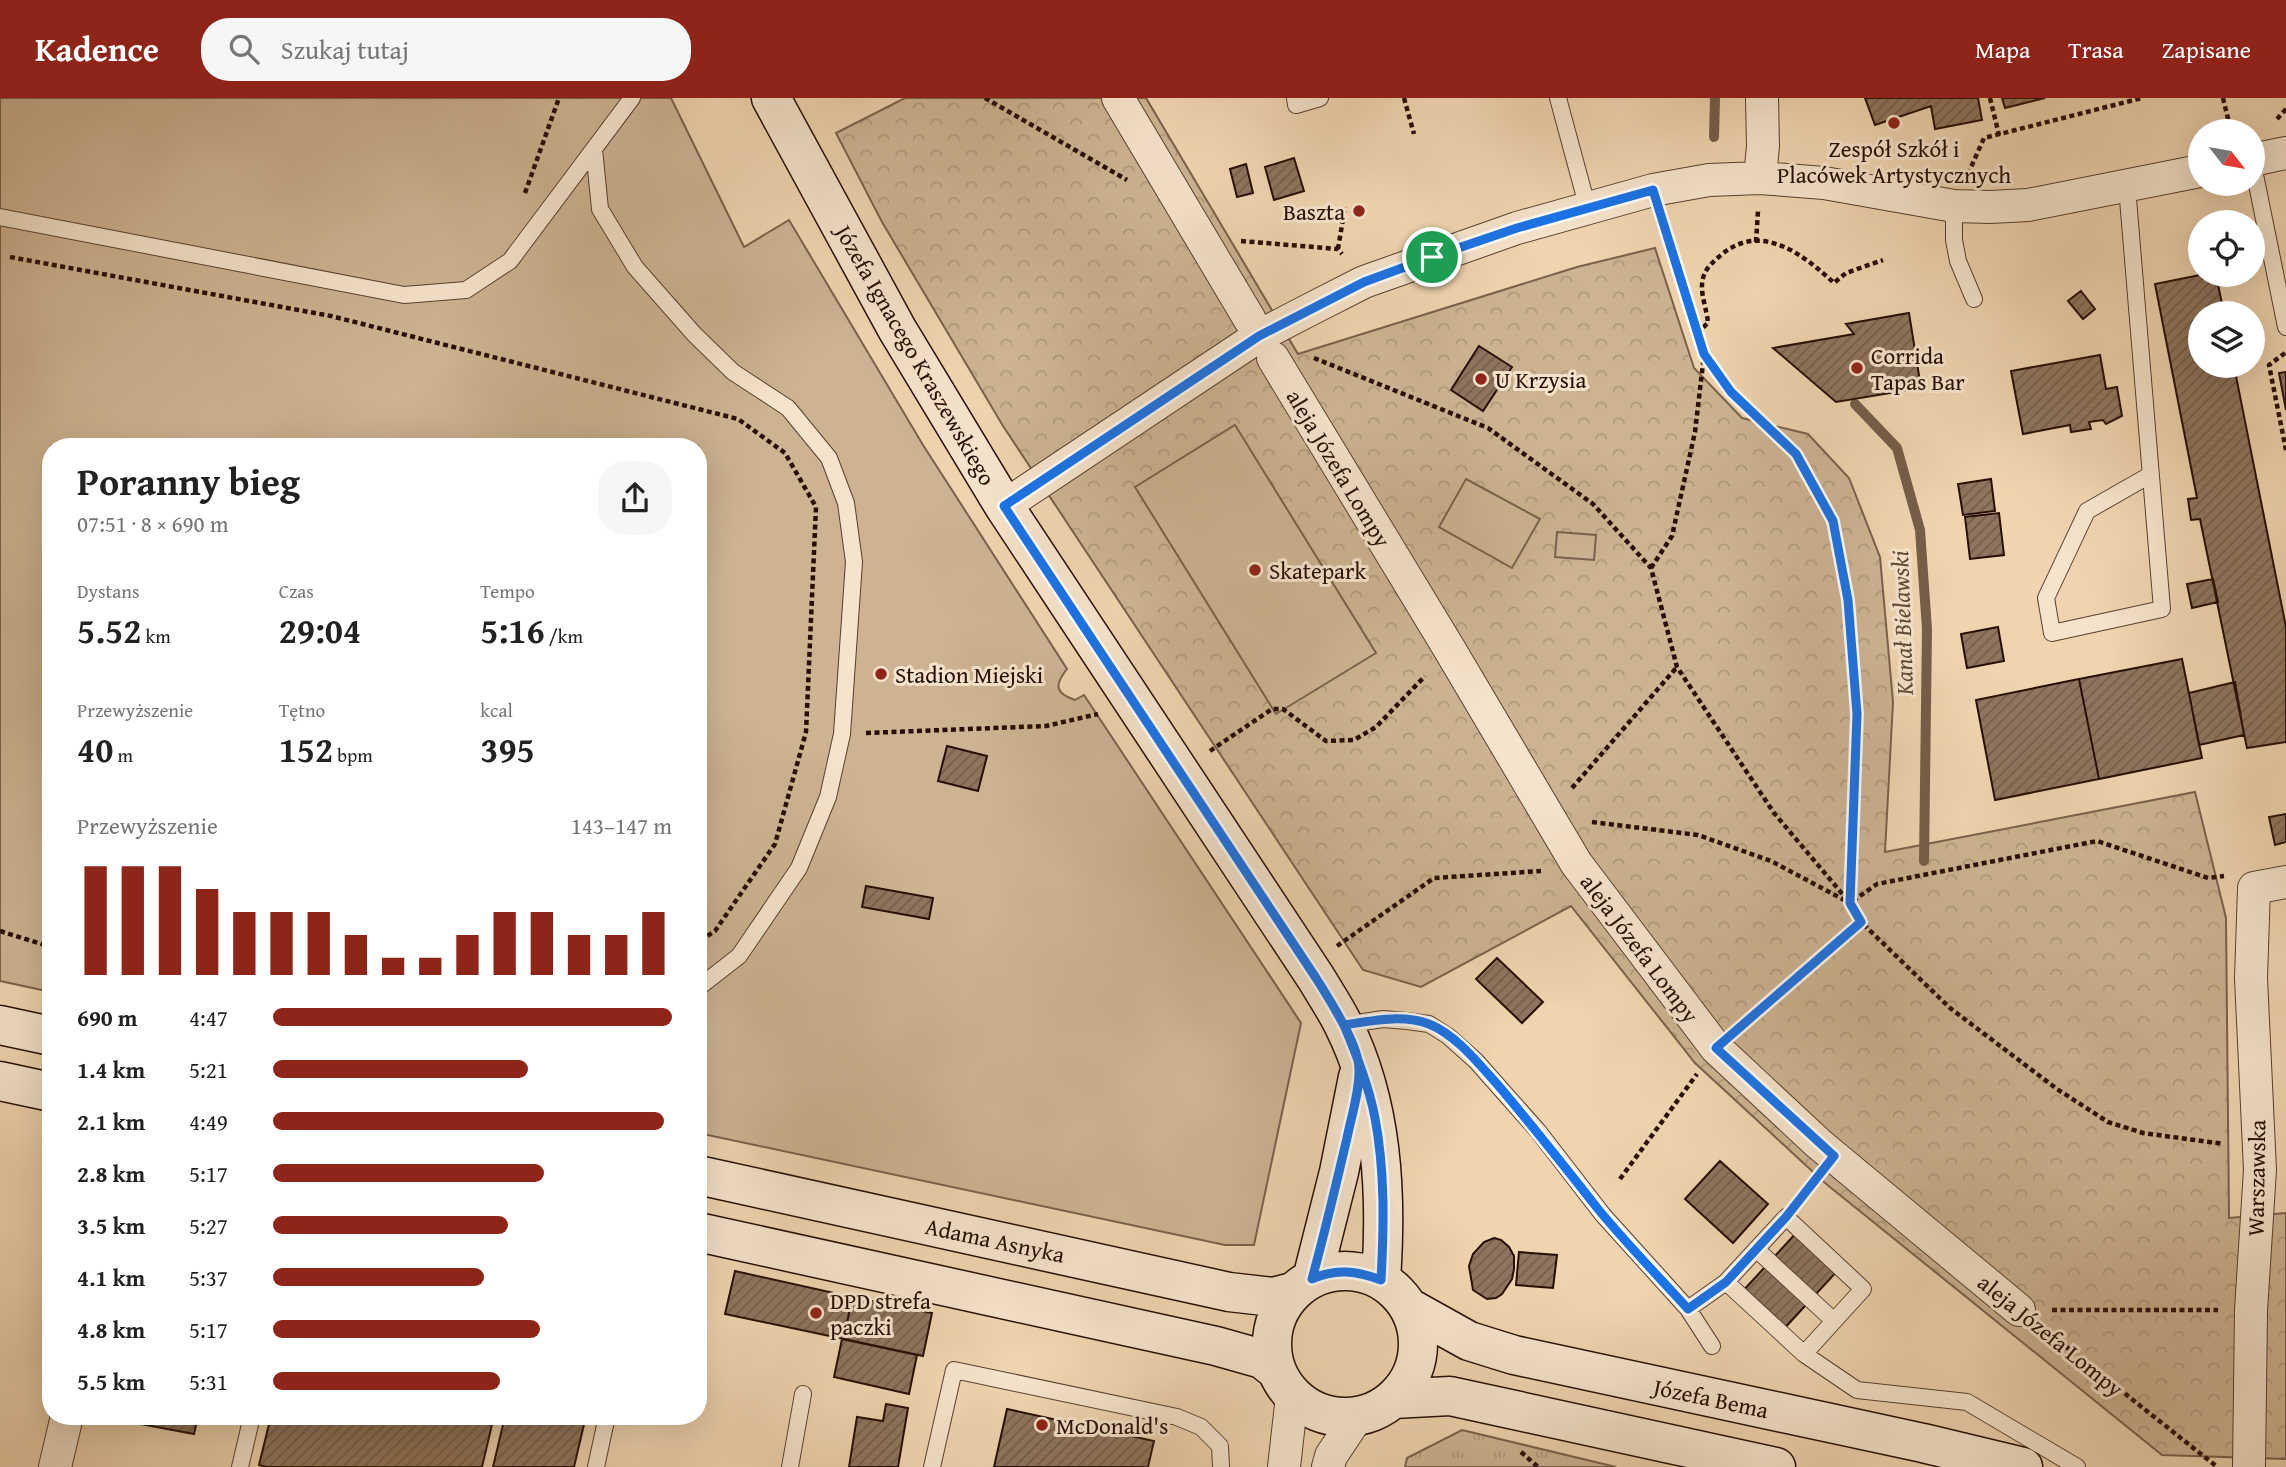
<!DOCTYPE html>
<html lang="pl">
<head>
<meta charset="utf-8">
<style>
	:root { --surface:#fff; --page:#f6f6f6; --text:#222; --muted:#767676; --accent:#8f2418 }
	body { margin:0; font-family:"Gentium Book Plus",serif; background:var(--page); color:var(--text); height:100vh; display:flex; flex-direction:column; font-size:26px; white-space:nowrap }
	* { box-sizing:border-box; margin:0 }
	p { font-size:23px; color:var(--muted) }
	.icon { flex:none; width:38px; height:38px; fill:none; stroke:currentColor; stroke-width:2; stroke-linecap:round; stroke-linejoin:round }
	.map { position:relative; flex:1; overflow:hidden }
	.side { position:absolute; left:42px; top:340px; width:665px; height:987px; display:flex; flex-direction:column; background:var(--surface); border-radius:28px; box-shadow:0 7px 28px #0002 }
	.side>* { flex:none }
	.needle { width:46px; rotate:121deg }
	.tools { position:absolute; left:2188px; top:21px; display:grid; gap:14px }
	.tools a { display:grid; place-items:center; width:77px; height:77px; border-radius:50%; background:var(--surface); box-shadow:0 7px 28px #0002; font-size:35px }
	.pin { position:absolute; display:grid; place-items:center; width:60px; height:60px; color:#fff; margin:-30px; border:4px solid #fff; border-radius:50%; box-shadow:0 2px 7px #0007 }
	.round { display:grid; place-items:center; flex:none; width:74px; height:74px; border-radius:28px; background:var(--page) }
	.head { display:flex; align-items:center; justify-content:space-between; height:119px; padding:0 35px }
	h1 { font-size:38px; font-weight:700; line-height:52px }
	.figures { display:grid; grid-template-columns:repeat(3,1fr); gap:10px; height:119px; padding:7px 35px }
	.figures div { display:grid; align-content:center }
	.figures b { font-size:35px; font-weight:700 }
	.figures small { font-size:19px; font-weight:400 }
	.figures p { font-size:19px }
	.chart { height:196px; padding:14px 35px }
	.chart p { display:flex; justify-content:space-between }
	.chart svg { width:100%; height:126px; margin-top:7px; stroke:var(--accent); stroke-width:6 }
	ul { padding:0 35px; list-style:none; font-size:23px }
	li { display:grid; grid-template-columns:112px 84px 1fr; align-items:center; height:52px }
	li i { height:18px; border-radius:9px; background:var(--accent) }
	header { display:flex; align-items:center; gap:42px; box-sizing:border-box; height:98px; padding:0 35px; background:var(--accent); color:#fff }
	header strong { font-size:33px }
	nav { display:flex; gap:38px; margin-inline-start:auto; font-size:24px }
	.search { width:490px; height:63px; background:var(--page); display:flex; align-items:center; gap:18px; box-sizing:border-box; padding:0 24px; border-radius:28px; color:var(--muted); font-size:26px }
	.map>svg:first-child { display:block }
</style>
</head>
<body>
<header>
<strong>Kadence</strong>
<div class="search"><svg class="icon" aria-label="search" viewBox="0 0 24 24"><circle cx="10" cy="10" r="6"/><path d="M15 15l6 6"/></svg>Szukaj tutaj</div>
<nav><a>Mapa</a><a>Trasa</a><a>Zapisane</a></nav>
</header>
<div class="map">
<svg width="2286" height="1369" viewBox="0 0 2286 1369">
	<defs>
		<pattern id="grass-tufts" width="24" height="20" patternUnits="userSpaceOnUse" patternTransform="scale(1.75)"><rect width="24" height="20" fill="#cdb392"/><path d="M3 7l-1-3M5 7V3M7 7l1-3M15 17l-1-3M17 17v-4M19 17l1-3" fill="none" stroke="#b0997c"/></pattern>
		<pattern id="forest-crowns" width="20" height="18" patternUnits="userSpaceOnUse" patternTransform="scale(1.75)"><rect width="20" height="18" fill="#cdb392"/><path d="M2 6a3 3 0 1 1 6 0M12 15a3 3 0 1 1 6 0" fill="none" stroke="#b0997c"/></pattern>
		<pattern id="building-hatch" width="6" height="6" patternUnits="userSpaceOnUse" patternTransform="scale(1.75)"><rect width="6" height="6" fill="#8f755e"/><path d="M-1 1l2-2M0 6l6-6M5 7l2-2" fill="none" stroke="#755e4c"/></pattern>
	</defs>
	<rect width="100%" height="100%" fill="#efd4af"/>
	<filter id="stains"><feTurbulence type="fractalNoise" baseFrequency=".00286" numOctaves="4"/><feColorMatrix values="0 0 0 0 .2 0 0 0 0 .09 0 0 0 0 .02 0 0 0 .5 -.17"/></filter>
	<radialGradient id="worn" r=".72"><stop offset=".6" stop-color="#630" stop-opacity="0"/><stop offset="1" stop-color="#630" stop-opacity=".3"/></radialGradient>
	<path fill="url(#grass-tufts)" stroke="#7a614c" stroke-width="2" d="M1462 1332 1616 1369H1405L1407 1360Z"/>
	<path fill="url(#forest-crowns)" stroke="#7a614c" stroke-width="2" d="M905 0H1146L1298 256 1577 169 1655 150 1694 270 1742 320 1808 336 1849 380 1880 459 1893 604 1885 754 2195 694 2226 820 2229 1120 2286 1115V1361L2162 1357 1825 1085 1695 965 1571 808 1421 889 1363 872 1003 328 882 124 836 35Z"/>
	<path fill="#cdb392" stroke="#7a614c" stroke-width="2" d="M0 0H671L744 149 789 122 923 347 1067 571C1055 586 1054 595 1075 602L1084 597 1301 925 1254 1147H1225L698 1035V348H51V894L0 883Z
		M1235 327 1376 555 1276 616 1135 389Z
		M1466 381 1540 421 1512 470 1439 429Z
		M1557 434 1596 437 1594 462 1555 459Z"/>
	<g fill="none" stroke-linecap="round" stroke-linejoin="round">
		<path stroke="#765d49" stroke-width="10" d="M1714 39 1715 0
			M1855 306 1897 350 1920 432 1927 531 1924 763"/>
	</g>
	<path fill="url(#building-hatch)" stroke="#270f06" stroke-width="2" d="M1865 0H1978L1982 22 1935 31 1931 8 1875 27Z
		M2002 0H2045L2005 10Z
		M1294 60 1304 93 1274 102 1265 69Z
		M1246 66 1253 95 1237 99 1230 71Z
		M2200 177H2216L2224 215H2200V268H2234L2286 529V644L2247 650 2200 421 2191 422 2188 401 2197 400 2155 186Z
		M2081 193 2095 211 2083 221 2068 203Z
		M1909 215 1921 290 1836 304 1773 250 1854 236 1846 226Z
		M1479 248 1512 269 1483 313 1451 292Z
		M2100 257 2106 291 2117 289 2122 318 2106 326 2103 322 2089 324 2091 331 2071 334 2070 327 2023 336 2011 273Z
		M2286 274V312L2279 275Z
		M1991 381 1995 413 1963 417 1958 386Z
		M1999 415 2004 457 1970 461 1965 419Z
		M2213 481 2218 504 2192 510 2187 486Z
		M1998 529 2004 563 1967 570 1961 536Z
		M2182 561 2202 660 2099 681 2079 581Z
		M2079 581 2099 681 1995 702 1976 602Z
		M2235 584 2244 637 2199 647 2189 595Z
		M947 648 987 658 978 693 938 683Z
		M2286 716V744L2275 747 2269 719Z
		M866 788 933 800 929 821 862 809Z
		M1497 860 1543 904 1522 925 1476 881Z
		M1720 1063 1768 1106 1733 1145 1685 1101Z
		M1798 1133 1839 1171 1782 1233 1741 1195Z
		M1494 1140 1501 1142 1509 1149 1514 1158V1171L1512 1181 1502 1196 1496 1200 1487 1201 1473 1192 1469 1168 1473 1156 1484 1144Z
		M1519 1154 1557 1157 1553 1190 1516 1187Z
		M735 1173 852 1199 844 1241 725 1216Z
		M852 1199 932 1215 923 1258 844 1241Z
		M842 1241 917 1257 909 1296 834 1279Z
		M886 1306 908 1310 898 1369H849L857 1319 883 1323Z
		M1007 1311 1154 1343 1148 1369H994Z
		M136 1318H198L194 1336 135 1325Z
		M271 1318H494L482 1369H267L259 1367Z
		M505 1318H586L574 1369H493Z"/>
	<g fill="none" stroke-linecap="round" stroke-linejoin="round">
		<g stroke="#594030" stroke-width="18">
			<path id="lane" d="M1295 0 1296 7 1320 0
				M1558 0 1588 111
				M594 51 600 111 635 169 694 236 733 274 788 310 829 360 846 405 854 464 842 636 828 699 799 770 739 858 698 890
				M2252 62 2286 229
				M2127 89 2162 511 2052 535 2046 500 2087 413 2150 377
				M1954 108V142L1958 163 1974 201
				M0 119 404 197 466 192 510 163 632 0
				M1344 927 1383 921 1407 923 1429 926 1448 938 1476 963 1538 1033 1603 1117 1688 1211 1712 1248
				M1756 1151 1834 1223
				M1726 1184 1786 1119 1863 1191 1804 1256
				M1688 1211 1726 1184 1804 1256 1857 1292 1967 1304 2077 1369
				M240 1369 252 1318
				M596 1369 607 1318
				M790 1369 803 1296
				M932 1369 954 1272 1177 1319 1201 1329 1220 1348 1221 1369"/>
		</g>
		<g stroke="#594030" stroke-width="34">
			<path id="street" d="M1118 0 1250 222
				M2252 62 2286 55
				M1760 80 1763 48 1762 0
				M1273 260 1450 552 1576 765 1716 950 1819 1046 2019 1212
				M1004 408 1259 238 1311 211 1364 184 1517 130 1653 92 1709 82 1760 80 1824 85 1954 108 1990 109 2028 107 2200 73
				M55 1369 67 1318
				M1284 1369 1292 1298
				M1328 1369 1331 1358 1357 1319
				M2249 1369 2251 1212 2260 1072 2251 880 2254 790 2286 784"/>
		</g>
		<g stroke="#270f06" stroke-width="41">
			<path id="secondary" d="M771 0 897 231 1004 408 1316 880C1325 895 1335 910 1343 926 1383 1005 1387 1096 1381 1182
				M0 927 51 938
				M0 983 51 994
				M698 1077 1229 1194 1273 1199 1293 1194
				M698 1134 1216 1248 1262 1261 1276 1272
				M1272 1246a73 73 0 1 1 146 0a73 73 0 1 1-146 0Z
				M1312 1181 1339 1074 1358 979
				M1408 1209 1469 1243 1514 1257 1923 1345 2023 1369
				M1393 1301 1450 1298 1776 1369"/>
		</g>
		<path stroke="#270f06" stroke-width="4.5" stroke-dasharray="5 3.5" stroke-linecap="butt" d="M985 0 1127 82
			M1404 0 1414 36
			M1990 0 1999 37
			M2223 0 2231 33
			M2277 21 2286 11
			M1968 76 1984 40 2142 0
			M525 95 559 0
			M1663 123 1704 256 1731 294 1795 356 1833 423 1848 502 1857 616 1850 805 1877 786 2097 743 2208 780 2224 778
			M1241 143 1338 151 1342 156
			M1756 144 1758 113
			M1338 151 1345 109
			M10 159 331 218 738 321 785 355 816 409 806 634 775 746 715 833 698 844
			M1697 235 1708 225C1707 210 1698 192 1704 177 1707 169 1714 163 1721 157 1761 123 1804 157 1834 185L1846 175 1883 162
			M2285 255 2269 267 2286 352
			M1314 260 1488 330 1593 406 1651 470 1677 569 1774 715 1850 805 1861 824 1950 910 2057 991 2108 1024 2143 1035 2224 1046
			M1651 470 1672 438 1695 334 1704 257
			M866 635 1046 628 1098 616
			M1210 653 1272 611H1283L1326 643 1354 642 1376 629 1425 578
			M1572 690 1677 569
			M1592 724 1698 737 1771 763 1848 804
			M0 833 51 849
			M1337 848 1434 780 1541 773
			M1740 929 1861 824
			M1620 1081 1697 976
			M1801 1099 1813 1084
			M2052 1212H2218
			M2045 1232 2216 1368
			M1521 1354 1538 1369"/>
		<use href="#lane" stroke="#f5e3cb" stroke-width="16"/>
		<use href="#street" stroke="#f5e3cb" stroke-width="32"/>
		<use href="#secondary" stroke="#f5e3cb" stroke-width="38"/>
	</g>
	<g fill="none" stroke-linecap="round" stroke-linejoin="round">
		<g stroke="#fff" stroke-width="14">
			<path id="route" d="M1432 159 1364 184 1259 238 1004 408 1316 880C1329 901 1359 947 1359 971 1360 992 1351 1020 1347 1040 1336 1087 1325 1134 1312 1181 1336 1170 1357 1173 1381 1182 1384 1128 1385 1073 1375 1020 1369 988 1356 956 1344 927 1371 923 1402 916 1429 926 1456 937 1478 965 1497 986 1532 1027 1565 1069 1598 1111 1626 1145 1658 1178 1688 1211L1726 1184 1786 1119 1834 1058 1716 950 1861 824 1850 805 1857 616 1848 502 1833 423 1796 356 1731 294 1704 256 1653 92 1517 130 1432 159"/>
		</g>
		<use href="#route" stroke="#1a73e8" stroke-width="9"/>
	</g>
	<g fill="#8f2418" stroke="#f5e3cb" stroke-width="2.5">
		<circle cx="1894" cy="25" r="7"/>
		<circle cx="1359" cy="113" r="7"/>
		<circle cx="1857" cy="270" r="7"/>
		<circle cx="1481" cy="281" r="7"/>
		<circle cx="1255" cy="472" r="7"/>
		<circle cx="881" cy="576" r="7"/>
		<circle cx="816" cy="1215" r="7"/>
		<circle cx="1042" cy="1327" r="7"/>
	</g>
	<g text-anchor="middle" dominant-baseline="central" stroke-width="6" stroke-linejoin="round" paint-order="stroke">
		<g font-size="23" fill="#270f06" stroke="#f5e3cb" text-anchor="start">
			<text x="1894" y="50" text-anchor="middle">Zespół Szkół i<tspan x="1894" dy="26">Placówek Artystycznych</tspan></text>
			<text x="1345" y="113" text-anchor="end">Baszta</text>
			<text x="1871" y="257">Corrida<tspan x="1871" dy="26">Tapas Bar</tspan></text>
			<text x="1495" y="281">U Krzysia</text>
			<text x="1269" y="472">Skatepark</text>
			<text x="895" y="576">Stadion Miejski</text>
			<text x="830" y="1202">DPD strefa<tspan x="830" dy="26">paczki</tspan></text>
			<text x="1056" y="1327">McDonald's</text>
		</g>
		<g font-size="23" fill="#270f06" stroke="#f5e3cb">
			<text transform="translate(916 257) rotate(60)">Józefa Ignacego Kraszewskiego</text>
			<text transform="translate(1339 370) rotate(59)">aleja Józefa Lompy</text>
			<text transform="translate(1640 850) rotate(53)">aleja Józefa Lompy</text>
			<text transform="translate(2256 1080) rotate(-89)">Warszawska</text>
			<text transform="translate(995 1142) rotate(12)">Adama Asnyka</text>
			<text transform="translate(2051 1237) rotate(39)">aleja Józefa Lompy</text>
			<text transform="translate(1711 1300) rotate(12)">Józefa Bema</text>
		</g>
		<g font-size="24" font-style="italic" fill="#624a38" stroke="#f5e3cb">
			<text transform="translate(1902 525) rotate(-92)">Kanał Bielawski</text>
		</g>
	</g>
	<rect width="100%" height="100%" filter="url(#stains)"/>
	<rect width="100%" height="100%" fill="url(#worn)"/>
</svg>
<div class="tools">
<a><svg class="needle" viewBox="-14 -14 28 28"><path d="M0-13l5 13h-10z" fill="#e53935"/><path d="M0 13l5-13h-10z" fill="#767676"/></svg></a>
<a><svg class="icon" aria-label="locate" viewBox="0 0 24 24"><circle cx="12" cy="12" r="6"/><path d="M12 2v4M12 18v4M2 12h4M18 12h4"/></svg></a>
<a><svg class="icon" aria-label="layers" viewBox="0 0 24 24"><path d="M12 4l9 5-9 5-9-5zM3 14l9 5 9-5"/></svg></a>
</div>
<div class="pin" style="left:1432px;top:159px;background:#1e9e55"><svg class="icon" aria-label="arrive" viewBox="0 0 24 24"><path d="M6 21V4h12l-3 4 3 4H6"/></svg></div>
<section class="side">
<div class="head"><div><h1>Poranny bieg</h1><p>07:51 · 8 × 690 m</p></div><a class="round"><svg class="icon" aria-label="share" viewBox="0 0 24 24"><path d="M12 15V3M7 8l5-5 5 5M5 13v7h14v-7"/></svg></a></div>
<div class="figures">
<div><p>Dystans</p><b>5.52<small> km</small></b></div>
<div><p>Czas</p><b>29:04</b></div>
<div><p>Tempo</p><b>5:16<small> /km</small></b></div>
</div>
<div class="figures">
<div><p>Przewyższenie</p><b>40<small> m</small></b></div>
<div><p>Tętno</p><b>152<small> bpm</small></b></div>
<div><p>kcal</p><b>395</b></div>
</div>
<div class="chart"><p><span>Przewyższenie</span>143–147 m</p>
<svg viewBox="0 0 160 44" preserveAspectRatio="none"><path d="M5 44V6M15 44V6M25 44V6M35 44V14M45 44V22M55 44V22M65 44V22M75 44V30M85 44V38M95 44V38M105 44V30M115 44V22M125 44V22M135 44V30M145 44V30M155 44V22"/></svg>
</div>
<ul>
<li><b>690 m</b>4:47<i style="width:100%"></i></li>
<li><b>1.4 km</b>5:21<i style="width:64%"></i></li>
<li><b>2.1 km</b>4:49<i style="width:98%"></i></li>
<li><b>2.8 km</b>5:17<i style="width:68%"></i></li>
<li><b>3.5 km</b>5:27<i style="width:59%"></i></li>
<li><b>4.1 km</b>5:37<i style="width:53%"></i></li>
<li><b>4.8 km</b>5:17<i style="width:67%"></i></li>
<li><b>5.5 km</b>5:31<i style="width:57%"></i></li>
</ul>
</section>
</div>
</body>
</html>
